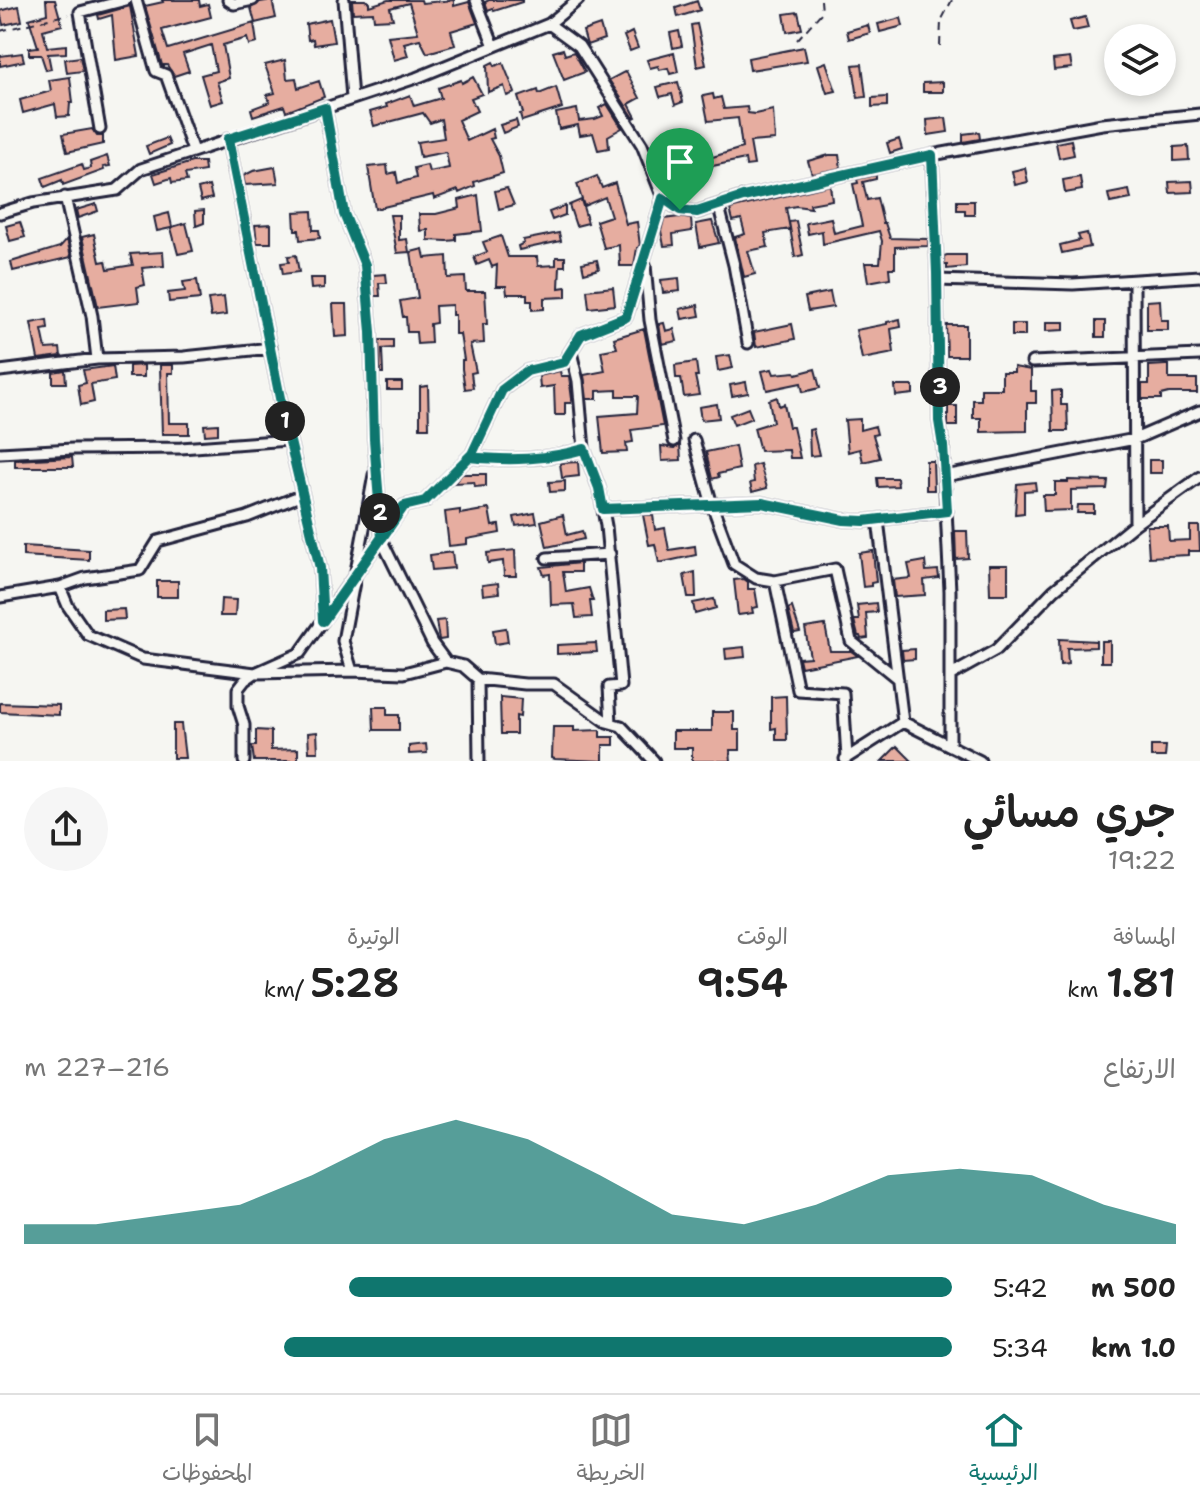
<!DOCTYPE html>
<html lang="ar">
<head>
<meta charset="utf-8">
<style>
	:root { --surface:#fff; --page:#f6f6f6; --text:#222; --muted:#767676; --line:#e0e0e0; --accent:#0f766e }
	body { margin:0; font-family:"Shantell Sans","Playpen Sans Arabic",sans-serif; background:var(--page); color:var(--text); direction:rtl; height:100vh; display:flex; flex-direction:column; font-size:30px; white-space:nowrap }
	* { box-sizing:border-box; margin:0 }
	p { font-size:26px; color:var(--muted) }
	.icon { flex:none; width:44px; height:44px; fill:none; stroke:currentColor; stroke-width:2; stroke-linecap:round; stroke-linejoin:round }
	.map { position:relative; height:761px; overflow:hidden; direction:ltr }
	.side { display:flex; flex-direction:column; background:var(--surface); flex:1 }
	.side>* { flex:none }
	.fabs { position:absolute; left:1104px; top:24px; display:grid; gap:16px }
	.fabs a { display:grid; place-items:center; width:72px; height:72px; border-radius:50%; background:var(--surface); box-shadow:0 4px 12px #0003; font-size:40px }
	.pin { position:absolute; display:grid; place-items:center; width:68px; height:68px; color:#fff; margin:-82px -34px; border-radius:50% 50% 50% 0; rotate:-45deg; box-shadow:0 0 8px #0007 }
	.pin .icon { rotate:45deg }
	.km { position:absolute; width:40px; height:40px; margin:-20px; border-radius:50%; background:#222; color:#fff; font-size:22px; line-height:40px; text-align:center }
	.round { display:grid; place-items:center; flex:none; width:84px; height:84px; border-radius:42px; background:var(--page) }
	.summary { display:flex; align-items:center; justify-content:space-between; height:136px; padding:0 24px }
	h1 { font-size:44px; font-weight:600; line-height:60px }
	.metrics { display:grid; grid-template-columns:repeat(3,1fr); gap:12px; height:136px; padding:8px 24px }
	.metrics div { display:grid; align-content:center }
	.metrics b { font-size:40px; font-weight:600 }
	.metrics small { font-size:22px; font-weight:400 }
	.metrics p { font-size:22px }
	.chart { height:224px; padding:16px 24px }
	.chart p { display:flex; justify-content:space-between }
	.chart svg { width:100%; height:144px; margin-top:8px; fill:var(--accent); opacity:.7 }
	ul { padding:0 24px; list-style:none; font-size:26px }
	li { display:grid; grid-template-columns:128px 96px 1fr; align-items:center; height:60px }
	li i { height:20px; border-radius:10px; background:var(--accent) }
	.tab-bar { display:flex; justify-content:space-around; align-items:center; height:112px; border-top:2px solid var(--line); background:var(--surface); font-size:22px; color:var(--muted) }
	.tab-bar a { display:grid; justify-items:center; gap:4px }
	.tab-bar .active { color:var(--accent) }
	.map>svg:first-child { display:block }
</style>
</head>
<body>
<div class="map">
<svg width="1200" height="761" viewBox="0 0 1200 761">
	<rect width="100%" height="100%" fill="#f6f6f2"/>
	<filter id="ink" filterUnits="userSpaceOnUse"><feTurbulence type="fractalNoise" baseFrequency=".0125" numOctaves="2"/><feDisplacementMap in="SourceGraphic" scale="16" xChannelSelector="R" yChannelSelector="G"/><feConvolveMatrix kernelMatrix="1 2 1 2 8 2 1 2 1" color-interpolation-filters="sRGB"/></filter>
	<g filter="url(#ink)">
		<path fill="#e6ada0" stroke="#22223b" stroke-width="2" d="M46 0H55L62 25 43 30 47 47 66 45V53L48 54 51 69 46 70 41 55H29V48L38 47 29 19 47 14Z
			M162 0H199L200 6 208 4 211 17 162 30 168 49 254 23 257 43 249 45 247 38 223 45 229 78 217 82 223 101 210 105 201 75 216 71 211 45 183 54 189 71 174 76 167 65H162L145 6 163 2Z
			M272 0 276 18 255 23 251 8 260 2Z
			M352 0H365L369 2V6L388 0H421L422 3 454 0V6L469 2 477 23 451 31 455 45 427 53 420 39 404 43 408 56 394 60 388 36 418 33 409 3 390 8 393 19 374 20 373 12 353 13Z
			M489 0H522V2L494 11 493 8 488 10 485 2Z
			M697 1 700 10 678 17 676 8Z
			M19 6 22 21 3 25 0 11Z
			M130 6 139 56 116 60 112 15 99 19 98 15Z
			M798 12 802 29 787 32 784 14Z
			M1085 17 1088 28 1073 31 1070 21Z
			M901 18 903 26 880 32 878 24Z
			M330 19 334 42 314 45 313 39 308 40 306 24Z
			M697 24 706 65 697 67 691 25Z
			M600 25 604 39 587 45 583 31Z
			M868 25 870 33 849 39 847 31Z
			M679 31 682 46 673 48 670 33Z
			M632 32 638 48 630 51 624 36Z
			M804 47 807 61 750 70 748 58Z
			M563 49 565 55 574 52 585 72 564 80 553 52Z
			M22 53 24 61 0 66V56Z
			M674 53 678 72 670 74 668 68 659 70 658 66 650 68 647 60Z
			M80 57 83 71 67 73 65 59Z
			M1070 58 1072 68 1054 70 1053 60Z
			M285 60 287 79 296 78 298 88 319 81 324 97 286 112 284 106 253 116 251 109 270 102 267 95 275 93 265 65Z
			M493 62 495 66 503 63 515 93 507 96 504 86 488 92 487 65Z
			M826 62 836 91 827 93 818 65Z
			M862 64 866 97 858 98 853 65Z
			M626 71 640 98 629 104 636 117 634 118 609 80Z
			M70 77 73 103H70L69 116 57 117 55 104 23 113 20 100 51 91 49 80Z
			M473 77 482 94 471 98 477 111 458 120 467 141 492 129 494 138 490 139 499 156 503 173 474 182 475 186 459 193 458 190 434 199 433 195 375 209 368 167 387 165 388 174 396 172 398 183 416 178 414 168 427 165 429 172 449 168 446 152 420 157 417 142 444 138 441 119 430 123 423 113 374 126 370 112 387 107 386 104 410 95 414 106 441 98 438 88 461 80 462 83Z
			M678 82 683 102 675 105 672 94 660 97 657 87Z
			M943 82V92H923V83Z
			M556 87 562 108 522 121 520 114 523 113 518 97 538 90 539 94Z
			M713 94 714 99 721 97 724 109 747 107 748 113 755 114 773 110 775 140 750 142 754 165 746 166 745 159 708 167 706 159 742 148 738 118 708 121 703 96Z
			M887 97V106L872 107V98Z
			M607 104 622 128 608 136 609 148 598 150 593 133 580 135 578 125 559 129 556 113 577 109 579 121 595 119 603 116 599 108Z
			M946 118 948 132 928 135 927 120Z
			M516 120 518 127 503 133 500 125Z
			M92 129 97 136H103V144L67 152 63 134Z
			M979 132 980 139 963 142V134Z
			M167 138 170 145 149 154 146 146Z
			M899 139 902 149 890 153 887 143Z
			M1071 140 1074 155 1059 158 1056 143Z
			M1188 146 1189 160 1174 161V147Z
			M829 155H839L841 168 812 174 808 161Z
			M107 156 110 166 103 167 104 170 63 185 62 180 45 187 42 178 82 164 84 170 91 168 90 162Z
			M192 162H204L205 171 185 174 187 181 172 183 171 178 156 183 153 174Z
			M275 167 278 183 245 185 243 176 253 171Z
			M1025 168 1028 182 1015 185 1012 171Z
			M876 175V179L863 182 867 200 877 198 883 223H885L890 238 928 239V246L895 247V268H889L890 278 868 282 865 263H880L882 241 879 231 823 244 822 231 808 234 806 223 831 218 834 233 862 226 853 184 858 183 857 179Z
			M597 176 602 188 615 183 626 224 637 222 640 246 637 248 634 266H620L619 245 604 248 596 221 611 216 605 197 584 206 577 184Z
			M1080 177 1082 190 1065 193 1063 180Z
			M1192 181 1193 192 1170 193 1169 182Z
			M830 185 832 200 810 204 811 208 796 206 786 208 790 229 765 233 768 247 748 251 755 274 744 277 735 237 745 234 741 219 733 221 730 209Z
			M209 186 212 198 201 201 198 189Z
			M507 188 514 205 499 209 495 191Z
			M1129 190 1131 199 1110 203 1108 194Z
			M478 195 482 231 456 234V240L447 241 428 240V230L420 231 419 214H436L460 208 459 200Z
			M581 200 588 223 576 226 569 205Z
			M957 201H974V215H965V210H957Z
			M96 204 98 211 78 218 76 210Z
			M565 206V215L552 220 549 212Z
			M204 210V223L196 226 195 211Z
			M312 211 313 230H319L320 238 300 240 299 230H295L294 212Z
			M169 213 172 227 186 223 193 251 178 254 171 228 157 231 154 217Z
			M390 215H399V240L407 239 409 252 397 253Z
			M679 217 691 219 692 231 673 234 674 245 664 246 661 231 664 219Z
			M712 221 719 243 700 247 696 224Z
			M796 221 803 255 795 257 789 222Z
			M20 222 25 237 10 241 6 226Z
			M271 224V243H257L255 225Z
			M559 233 561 241 519 250 518 246 524 243 523 240Z
			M1087 233 1090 247 1062 253 1060 245 1080 240 1078 235Z
			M94 234 100 262 106 261 108 269 133 265 130 254 163 252 164 266 142 268 145 285 137 287 139 302 98 307 82 237Z
			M501 236 508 257H537L538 266 556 265V257H565V266H560L559 288 566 287V297L544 298V309L532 310V301H527V294H507L506 286H496L497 265 492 267 489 260 477 265 474 257 487 252 483 242Z
			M67 239 71 257 13 271 11 262 60 247Z
			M423 249 425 258 447 256 448 278 465 277 466 291H485L487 324H483L484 343 470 344 476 372 471 373 473 388 465 389 462 369V360H464L460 334H455V315H452V305L435 306 436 323 430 324 431 343 417 344 416 332H407L406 317H403L400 301 418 298 411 252Z
			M296 255 299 272 283 274 281 263 289 262 288 256Z
			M947 255H966V267L947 269V265H944V256Z
			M597 260 599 269 584 273 582 263Z
			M386 274 387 283H379L380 296H375L373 275Z
			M310 278H324V288L311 289Z
			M679 278 680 291 663 293 661 280Z
			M197 280 200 299 169 302 168 293 185 291 183 282Z
			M613 287 615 305 589 308 587 290Z
			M830 292 833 307 808 311 805 297Z
			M224 297 226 315 211 317 208 299Z
			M1160 300 1161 320H1168V330H1147V301Z
			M333 304H347L348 336 335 337Z
			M698 305 700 316 682 319 680 309Z
			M900 319 901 327 891 329 894 353 862 359 856 330 887 324V322Z
			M47 320 48 329 42 330 46 349 60 348 61 356 38 359 31 323Z
			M1096 321H1105V337H1096Z
			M1046 322H1064V330L1046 331Z
			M664 323 666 331 674 329 677 341 662 344 659 324Z
			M792 324 795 339 756 347 754 332Z
			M1012 324H1025V336H1012Z
			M946 325H966V356H947Z
			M644 329 663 426 631 430 633 442 626 443 627 452 603 453 599 416 637 413 638 396H617V390L597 391V399H587L584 375 605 371 601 351 617 348 614 338Z
			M379 340H393V348L382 349 383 373H380Z
			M730 355 733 368 718 371 716 357Z
			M696 362 698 376H695L699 395 684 397 681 378H676L675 365Z
			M144 365V377H129V366Z
			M160 365H173V373H168L169 423H189V434H162Z
			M1165 365H1169V379H1197V393H1169L1161 395V399H1142V384H1149V366Z
			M113 366 115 380 91 384 94 402 81 405 78 385 86 383 83 370Z
			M1014 367 1031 370V391H1036V403H1027V431L981 432V418H973V400H981V389H1002V372H1014Z
			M772 369 774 374 795 372 796 374 815 369 820 388 803 392 801 383 767 390 762 371Z
			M65 370 66 383H53V372Z
			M560 371 561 376H569L572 399 571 403H565V415H555L554 386 540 388 539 376Z
			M387 382H402V390H387Z
			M746 382 748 393 732 396 730 385Z
			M428 386 429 428H420V387Z
			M895 386H913V394L896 396Z
			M1061 390V405H1067L1068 431H1053L1052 391Z
			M777 397 779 406 784 404 789 427H793L800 458H790L789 450 760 451 754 428 773 422 769 400Z
			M717 404 719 418 701 420 699 407Z
			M948 406H957V426H948Z
			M748 408 752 418 734 425 730 415Z
			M860 419V430L875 426 877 434 873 435 880 458 863 462 860 449 848 452 845 420Z
			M218 424V434L205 435 204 425Z
			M813 429 819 455 810 456 809 430Z
			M680 445 681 460 662 461 661 446 675 448Z
			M735 446 739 469 718 474 719 477 712 479 706 452Z
			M72 457 73 467H15V460Z
			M1149 460H1162V473H1149Z
			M926 461H933L934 490H926Z
			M578 462 579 476 562 478 560 463Z
			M760 464 767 488 752 492 750 483 754 482 752 466Z
			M462 474H486V486L475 487 474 482 454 483Z
			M877 478H897L898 486 878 487Z
			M1068 480 1108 481 1107 489 1071 490V510L1044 511 1043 495H1055V482H1068Z
			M565 481V491L550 492 549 482Z
			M1035 482 1036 490 1024 491V513L1015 514 1017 484Z
			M1078 505H1094V513H1077Z
			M489 509 492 526 499 525 500 533 467 539V544L449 546 445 512 460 510V514Z
			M535 513 537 523 516 526 514 517Z
			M563 515 567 535 582 531 584 539 547 547 541 521Z
			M643 515H653L655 530 665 528 669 550 695 546 696 555 659 563 655 544 649 545Z
			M1147 526H1168L1169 541 1190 540V526H1199L1200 551H1188V555L1149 557Z
			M955 531H967L968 558 956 559Z
			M23 546 89 550V560L23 556Z
			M515 550 516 576H504L503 561 488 563 487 553Z
			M873 551 876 582 871 583V586L863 587 859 553Z
			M452 552 454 568 432 570 430 555Z
			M925 561 926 571 938 570 939 578 924 580 925 595 895 597 893 580 911 578 908 564Z
			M580 563V572H563L566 592 589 588 593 601H590L592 617 576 618 574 604 551 605 550 574 544 575 541 567Z
			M989 565H1008V594H990Z
			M695 572 696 597H688L684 575Z
			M744 579 748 582V589H755L758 607 752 608 753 613 738 615 734 580Z
			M157 581H178V597H157Z
			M498 583 499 593 483 595 482 585Z
			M221 599 236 600 235 616H220Z
			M714 599 716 608 695 614 693 603Z
			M876 603 877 612 866 613 868 638 861 639 860 636H858L854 620H859L857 605Z
			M792 607 800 632 794 633 788 609Z
			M124 609 125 619 103 620V610Z
			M445 620 446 639 439 640 436 621Z
			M825 625 830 651H851L858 656 801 667 799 658 810 657 805 628Z
			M506 628 508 642 495 644 493 630Z
			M1059 639 1096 641V647L1067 648 1068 664 1060 665Z
			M1101 641H1110V662H1101Z
			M596 643 597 652 557 654V645Z
			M744 647 745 657 726 659 725 649Z
			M915 649V659L903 660 902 650Z
			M786 696 787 740H776V728L771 729V697Z
			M500 697 521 699 520 717 516 716V734H501Z
			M0 703 59 705V715L0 712Z
			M373 707H387V715H399V730H374Z
			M712 712H734V730H740V750H730L731 761H692V748H673V731H712Z
			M173 724H181L185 758H173Z
			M553 727H574V731L600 730V737H614V745H603V761L555 759 552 758Z
			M256 730 271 731V750L298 749V761H254L252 746H256Z
			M317 732 318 752H309L308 733Z
			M426 744 427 753 409 754V746Z
			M897 746 912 761H882Z
			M1151 746H1166L1165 757H1151Z"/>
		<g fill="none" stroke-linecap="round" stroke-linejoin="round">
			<g stroke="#22223b" stroke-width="15">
				<path id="minor" d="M136 0 156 71 166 75 193 151
					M228 0 234 4 253 0
					M344 0 352 98
					M476 0 494 46
					M325 108 344 214 365 265 371 332 374 439 382 541 432 643 446 662
					M100 129 80 12 126 0
					M228 139 282 408 320 568 323 621
					M932 155 937 273 939 421 943 446 950 591V744
					M65 197 92 316 97 359
					M663 198 680 210 697 212 743 197 932 155 1102 124 1200 114
					M719 207 734 265 748 343
					M0 213 33 203 117 190 141 169 416 78 549 24 578 0
					M645 265 650 320 674 441
					M937 280 1073 284 1200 276
					M1134 282 1135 524
					M1032 362 1200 355
					M0 371 97 359 184 357 271 348
					M694 440 712 505 734 564 756 578 775 581 835 569 851 641 898 679
					M584 449 599 488 606 526 621 686 609 687 611 723
					M0 453 73 449 181 448 289 440
					M469 457C510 461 545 460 584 449L578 381 571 352
					M374 475 343 641 352 671 404 673 446 662 463 666 478 679 525 684H554L607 722 621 726 654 761
					M945 476 1135 439 1200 411
					M603 509 762 503 844 520 864 521 947 511
					M878 520 903 722
					M547 558 610 554
					M775 581 798 690 843 693 847 758
					M60 587 68 606 88 635 143 659 255 673 352 671
					M0 597 60 587 85 578 140 570 158 541 247 517 302 495
					M951 675 996 650 1054 590 1135 524 1200 477
					M478 679 479 761
					M845 759 903 722 980 761
					M244 761V725L238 706V689L245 680 255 673 300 653 404 506 425 501 472 454 502 390 527 371 564 362 581 335 626 317 663 198 642 145 579 46 549 24"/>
			</g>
			<path stroke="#22223b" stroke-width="2" stroke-dasharray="8 6" stroke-linecap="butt" d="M0 31 69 14
				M797 40 822 12 821 0
				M940 46 941 21 952 0"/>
			<use href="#minor" stroke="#f6f6f2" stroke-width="9"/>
		</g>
	</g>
	<g fill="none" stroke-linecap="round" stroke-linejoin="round" filter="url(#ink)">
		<g stroke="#fff" stroke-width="16">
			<path id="route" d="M680 210 663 198 626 317 581 335 564 362 527 371 502 390 472 454 425 501 404 506 323 621 320 568 282 408 228 139 325 108 344 214 365 265 371 332 374 439 382 538 404 506 425 501 469 457C510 461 545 460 584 449L599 488 603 509 762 503 844 520 864 521 947 511 943 446 939 421 937 273 932 155 743 197 697 212 680 210"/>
		</g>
		<use href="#route" stroke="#0f766e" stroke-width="10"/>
	</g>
</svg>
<div class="fabs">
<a><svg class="icon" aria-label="layers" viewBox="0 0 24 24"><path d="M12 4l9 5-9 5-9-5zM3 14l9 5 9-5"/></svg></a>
</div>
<div class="pin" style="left:680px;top:210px;background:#1e9e55"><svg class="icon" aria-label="arrive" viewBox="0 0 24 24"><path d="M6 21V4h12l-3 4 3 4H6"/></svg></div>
<b class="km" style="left:285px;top:421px">1</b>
<b class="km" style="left:380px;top:513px">2</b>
<b class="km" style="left:940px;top:387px">3</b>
</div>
<section class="side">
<div class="summary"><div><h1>جري مسائي</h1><p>19:22</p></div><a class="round"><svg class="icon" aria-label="share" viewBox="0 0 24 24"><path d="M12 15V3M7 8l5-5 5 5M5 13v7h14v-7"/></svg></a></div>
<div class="metrics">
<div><p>المسافة</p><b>1.81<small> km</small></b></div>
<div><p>الوقت</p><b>9:54</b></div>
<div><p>الوتيرة</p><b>5:28<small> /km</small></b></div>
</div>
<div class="chart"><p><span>الارتفاع</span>216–227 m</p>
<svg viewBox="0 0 160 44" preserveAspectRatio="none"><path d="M0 44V38L10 38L20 35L30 32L40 23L50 12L60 6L70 12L80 23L90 35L100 38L110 32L120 23L130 21L140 23L150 32L160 38V44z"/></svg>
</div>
<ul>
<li><b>500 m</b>5:42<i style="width:65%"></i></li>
<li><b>1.0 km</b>5:34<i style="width:72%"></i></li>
</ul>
</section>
<nav class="tab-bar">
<a class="active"><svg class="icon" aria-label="home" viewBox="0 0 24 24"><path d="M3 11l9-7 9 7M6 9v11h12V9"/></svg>الرئيسية</a>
<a><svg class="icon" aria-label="map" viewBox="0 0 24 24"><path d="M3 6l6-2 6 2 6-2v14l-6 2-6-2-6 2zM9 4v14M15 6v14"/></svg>الخريطة</a>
<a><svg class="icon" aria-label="saved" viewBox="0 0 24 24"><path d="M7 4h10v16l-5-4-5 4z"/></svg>المحفوظات</a>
</nav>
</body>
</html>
